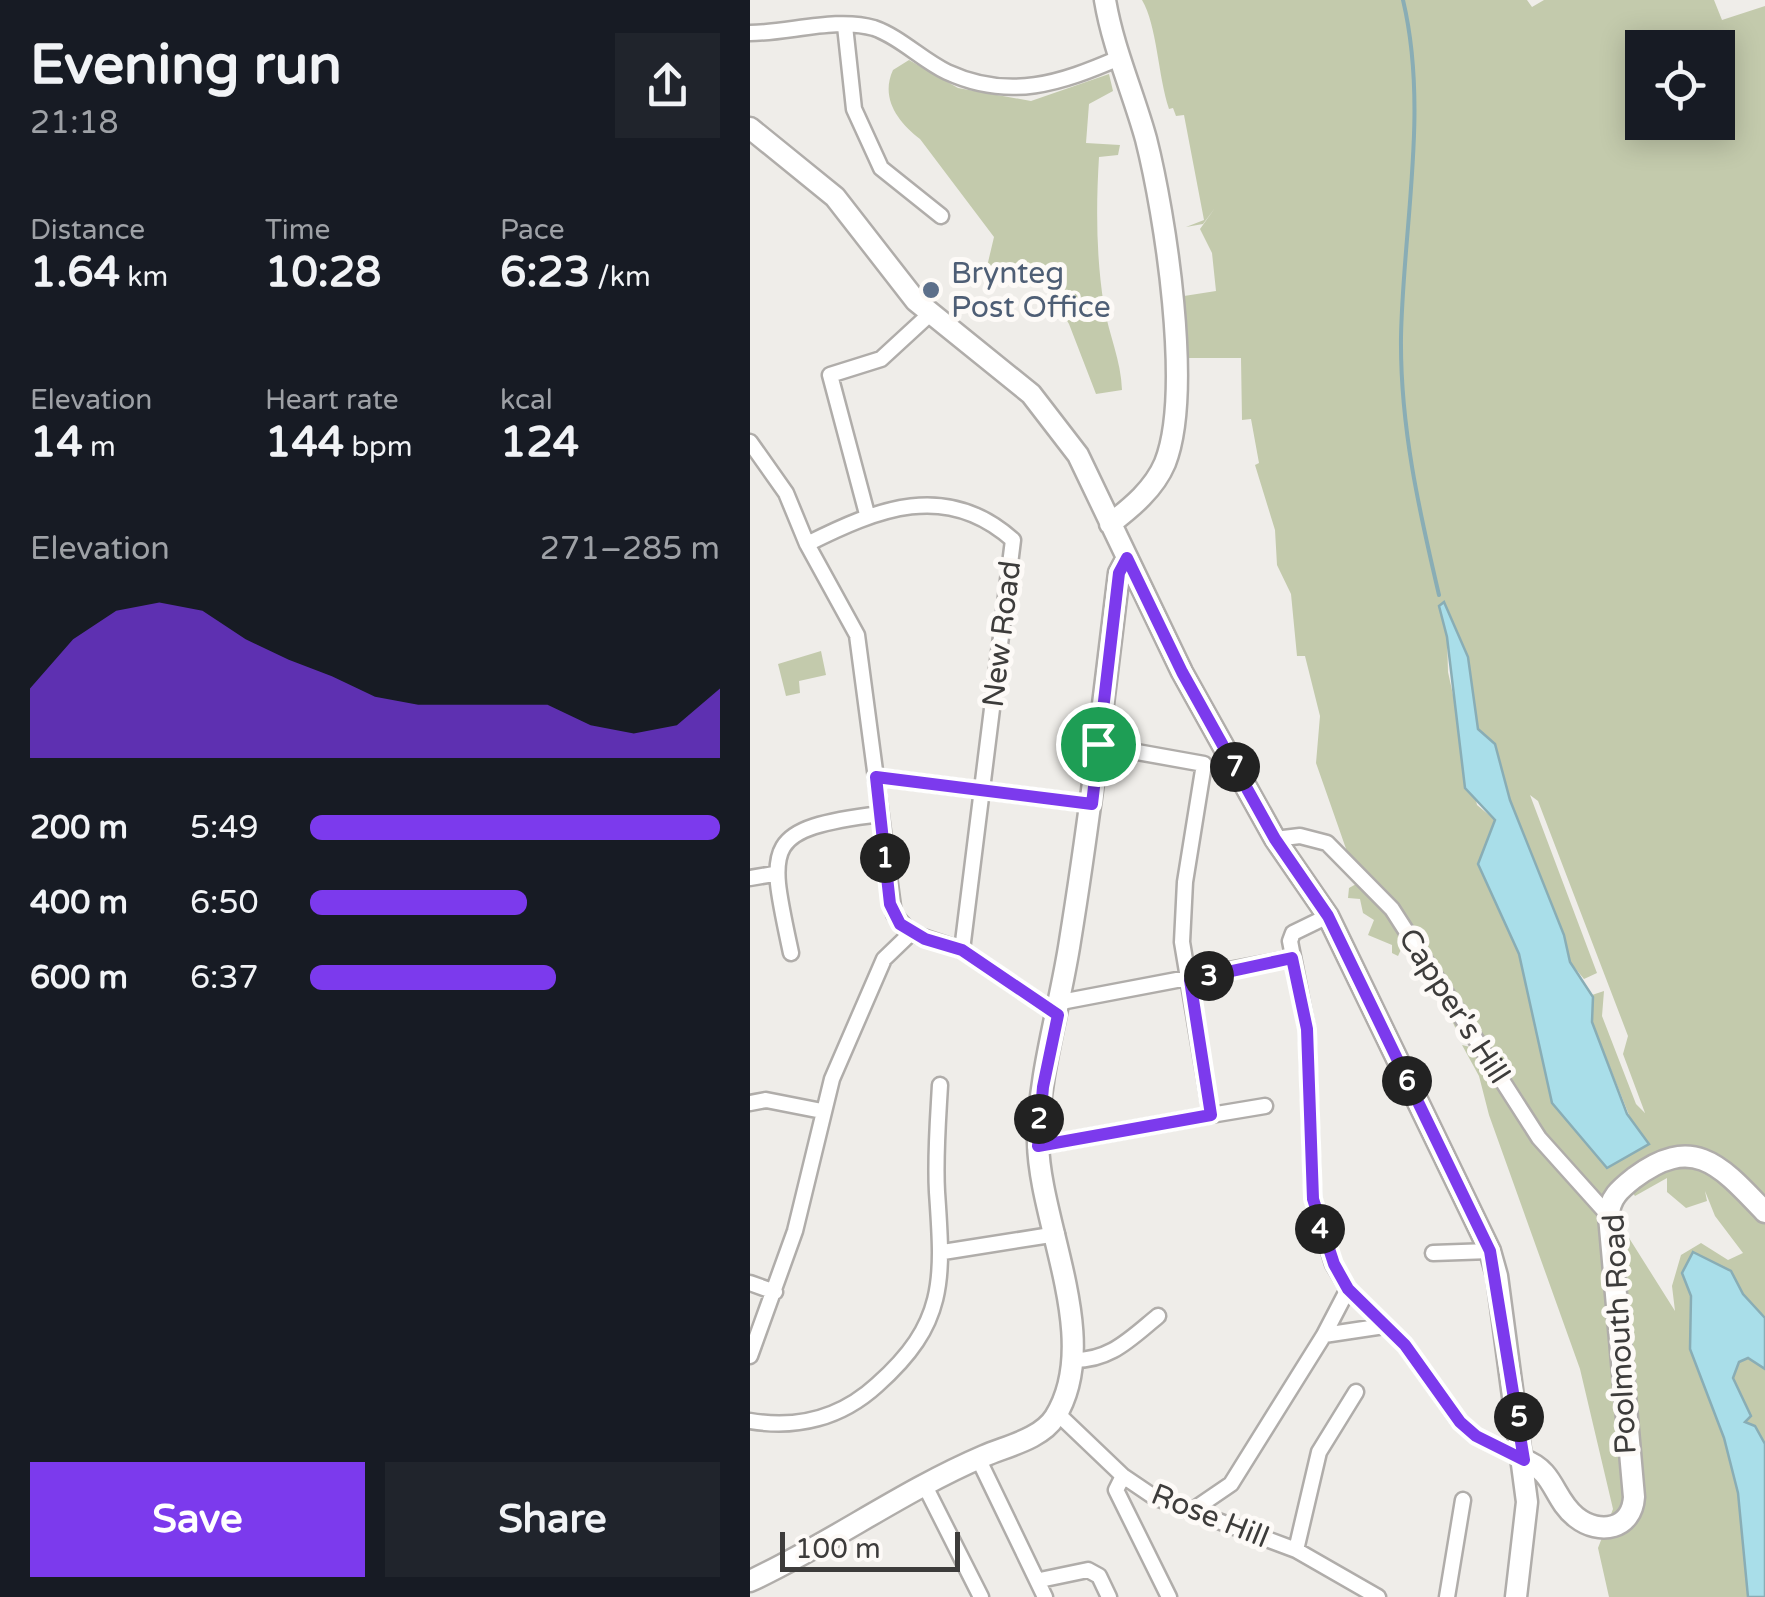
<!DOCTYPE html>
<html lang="en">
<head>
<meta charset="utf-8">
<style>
	:root { --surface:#171b24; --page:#20242c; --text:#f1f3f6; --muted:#9ea1a6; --accent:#7c3aed }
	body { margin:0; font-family:"Varela Round",sans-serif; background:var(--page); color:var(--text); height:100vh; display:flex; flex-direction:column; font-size:38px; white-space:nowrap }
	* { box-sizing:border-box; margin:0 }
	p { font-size:32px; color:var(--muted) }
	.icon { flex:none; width:55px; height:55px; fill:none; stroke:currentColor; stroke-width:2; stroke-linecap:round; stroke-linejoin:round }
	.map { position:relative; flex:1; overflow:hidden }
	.drawer { display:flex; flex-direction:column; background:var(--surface); width:750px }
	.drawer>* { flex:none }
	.buttons { position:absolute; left:875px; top:30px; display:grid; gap:20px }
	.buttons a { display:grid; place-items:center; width:110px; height:110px; border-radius:0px; background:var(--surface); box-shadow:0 5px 25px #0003; font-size:50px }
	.scale { position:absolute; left:30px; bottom:25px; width:180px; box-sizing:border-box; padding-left:10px; border:5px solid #3d3c3b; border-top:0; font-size:28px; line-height:35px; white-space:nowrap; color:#3d3c3b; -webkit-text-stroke:8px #fdfaf7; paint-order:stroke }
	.pin { position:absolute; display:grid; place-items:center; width:85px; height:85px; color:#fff; margin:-42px; border:5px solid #fff; border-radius:50%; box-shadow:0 2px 10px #0007 }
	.km { position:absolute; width:50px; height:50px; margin:-25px; border-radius:50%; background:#222; color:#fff; font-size:28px; line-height:50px; text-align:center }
	.round { display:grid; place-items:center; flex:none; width:105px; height:105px; border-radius:0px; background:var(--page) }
	.head { display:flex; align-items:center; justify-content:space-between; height:170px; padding:0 30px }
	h1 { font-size:55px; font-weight:700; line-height:75px }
	.stats { display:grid; grid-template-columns:repeat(3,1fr); gap:15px; height:170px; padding:10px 30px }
	.stats div { display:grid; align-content:center }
	.stats b { font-size:42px; font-weight:700 }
	.stats small { font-size:28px; font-weight:400 }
	.stats p { font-size:28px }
	.chart { height:280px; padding:20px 30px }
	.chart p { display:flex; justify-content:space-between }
	.chart svg { width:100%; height:180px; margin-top:10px; fill:var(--accent); opacity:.7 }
	.action { display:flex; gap:20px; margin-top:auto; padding:20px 30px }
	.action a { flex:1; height:115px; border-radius:0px; background:var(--accent); color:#fff; font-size:40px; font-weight:700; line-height:115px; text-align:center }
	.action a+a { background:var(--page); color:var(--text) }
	ul { padding:0 30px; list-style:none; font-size:32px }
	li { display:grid; grid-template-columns:160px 120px 1fr; align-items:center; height:75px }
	li i { height:25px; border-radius:12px; background:var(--accent) }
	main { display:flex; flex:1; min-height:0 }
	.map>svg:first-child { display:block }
</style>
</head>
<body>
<main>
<section class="drawer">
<div class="head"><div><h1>Evening run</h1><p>21:18</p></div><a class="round"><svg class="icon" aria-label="share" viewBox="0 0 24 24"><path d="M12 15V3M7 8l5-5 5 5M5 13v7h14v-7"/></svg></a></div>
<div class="stats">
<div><p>Distance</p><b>1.64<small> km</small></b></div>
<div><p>Time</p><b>10:28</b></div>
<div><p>Pace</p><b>6:23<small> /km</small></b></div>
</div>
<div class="stats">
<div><p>Elevation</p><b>14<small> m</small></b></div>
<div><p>Heart rate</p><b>144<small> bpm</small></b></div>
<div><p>kcal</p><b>124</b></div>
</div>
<div class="chart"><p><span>Elevation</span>271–285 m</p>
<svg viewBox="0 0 160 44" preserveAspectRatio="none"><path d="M0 44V27L10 15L20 8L30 6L40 8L50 15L60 20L70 24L80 29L90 31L100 31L110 31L120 31L130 36L140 38L150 36L160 27V44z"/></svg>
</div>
<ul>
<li><b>200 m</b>5:49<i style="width:100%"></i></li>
<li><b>400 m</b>6:50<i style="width:53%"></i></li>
<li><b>600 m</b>6:37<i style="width:60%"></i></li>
</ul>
<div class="action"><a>Save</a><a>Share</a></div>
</section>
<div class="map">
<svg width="1015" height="1597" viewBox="0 0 1015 1597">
	<rect width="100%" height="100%" fill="#efede9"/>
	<path fill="#c3caac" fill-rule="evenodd" d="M392 0H777L782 7 794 0H964L972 20 1015 6V1318L993 1294 981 1271 943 1253 932 1273 941 1296 940 1349 974 1438 988 1493 998 1597H859L848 1548 863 1509 830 1369 739 1115 729 1076 712 1045 724 1048 728 1040 714 1036 705 1027 659 932 648 956 642 953V945L618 935 624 920 613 913 610 899 598 898 599 888 608 883 566 763 570 716 555 656H547L541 594 527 565 525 530 505 465 509 463 501 419 492 420 491 358H434V296L466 291 462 253 450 229 465 208 453 224 436 227 454 220 434 115 426 116 423 108 419 109C408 76 407 25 392 0ZM892 48H968V122H892ZM695 603 718 657 728 729 745 744 760 800 814 935 820 962 834 979 847 973 780 795 788 801 878 1036 873 1054 895 1113 886 1104 852 1016 854 991 842 995V1022L885 1130 802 1103 769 954 729 864 745 820 727 805 698 672 697 637 689 607ZM917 1178V1192L936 1208 957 1201 955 1191 965 1216 993 1253 978 1260 951 1243 931 1255 922 1286 925 1311 857 1203 858 1188 873 1180 885 1196Z
		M159 60 208 88 281 101 359 74 363 91 339 104 336 143 370 145 368 155 349 157C346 206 346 257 354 306 359 335 371 360 372 390L346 394 319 324 296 285 235 275 244 237 170 139C148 122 130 98 143 70Z
		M71 651 76 675 49 681 50 693 36 696 28 664Z
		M998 1358 1015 1369V1444L995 1422 1001 1415 983 1378 989 1362Z"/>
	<path fill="#a9dee9" stroke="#89adb5" stroke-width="2.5" d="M694 602 718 657 728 729 745 744 760 800 814 935 820 962 843 997 842 1022 877 1114 899 1144 857 1168 802 1103 769 954 728 864 745 820 715 788 697 637 689 606Z
		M943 1252 981 1271 993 1294 1015 1318V1369L998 1358 989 1362 983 1378 1001 1416 995 1422 1005 1426 1015 1444V1597H998L988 1493 974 1438 940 1349 941 1296 932 1273Z"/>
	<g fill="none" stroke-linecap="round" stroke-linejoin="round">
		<path stroke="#89adb5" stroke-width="4" d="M653 0C679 109 653 227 651 337 650 426 669 510 689 595"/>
		<g stroke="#b0adaa" stroke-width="19">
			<path id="street" d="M95 26 104 109 131 168 191 216
				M0 33C38 33 87 17 124 28 150 37 172 60 197 72 260 101 311 83 369 58
				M0 442 36 493 57 544 107 635 144 914 161 933 212 950 308 1015
				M117 514 80 375 131 359 181 313
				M57 544C127 509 196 480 263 540L212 950
				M126 777 342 804
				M525 839 550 836 577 843 642 909 789 1138 859 1216
				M0 878 24 874
				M578 916 543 933 540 941 557 1029 563 1199 583 1264 598 1289 655 1345 709 1421 726 1436 774 1460
				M41 953C18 845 11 829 130 814
				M311 1002 542 958
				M0 1103 16 1100 72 1111
				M461 1115 515 1106
				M288 1146 461 1115 432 942 435 882 454 764 348 745
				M193 1252 307 1234
				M683 1253 740 1251
				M0 1283 25 1292
				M574 1335 598 1289
				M0 1356 45 1231 82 1079 134 959 161 933
				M320 1360C359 1362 380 1339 408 1316
				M307 1413 373 1476 404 1497 546 1550 628 1597
				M0 1421C47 1429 91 1418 127 1385 197 1323 193 1279 187 1192 185 1156 188 1121 190 1085
				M228 1458 295 1597
				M373 1476 366 1490 419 1597
				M175 1486 231 1597
				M440 1512 481 1484 574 1335 634 1326
				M546 1550 569 1452 606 1392
				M290 1580 338 1570 349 1576 359 1597
				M697 1597 713 1500"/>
		</g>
		<g stroke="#b0adaa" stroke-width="25">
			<path id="secondary" d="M355 0C363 48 383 92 396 139 415 214 443 392 415 463 404 489 382 507 360 524
				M0 128 85 197 166 301 281 394 328 455 432 672 525 839 578 916 740 1251 747 1276 777 1502 766 1597
				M774 1460C805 1471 803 1499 826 1517 850 1536 882 1529 884 1497L859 1216C859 1198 870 1189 884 1178 944 1133 971 1166 1015 1212
				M0 1581C80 1544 152 1491 234 1456 257 1446 291 1439 305 1417 353 1340 289 1223 288 1142 288 1075 310 1007 320 941 340 818 354 696 369 573L377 558"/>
		</g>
		<use href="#street" stroke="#fff" stroke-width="14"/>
		<use href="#secondary" stroke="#fff" stroke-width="20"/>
	</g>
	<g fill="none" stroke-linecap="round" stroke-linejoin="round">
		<g stroke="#fff" stroke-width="20">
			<path id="route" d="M377 558 432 672 525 839 578 916 740 1251 774 1460 726 1436 710 1422 655 1345 598 1289 584 1264 563 1199 557 1029 542 958 440 980 461 1115 288 1146 293 1087 308 1015 212 950 175 939 150 924 140 904 126 777 342 804 369 573Z"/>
		</g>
		<use href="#route" stroke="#7c3aed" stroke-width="12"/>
	</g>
	<circle fill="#5c6f8a" stroke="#fdfaf7" stroke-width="4" cx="181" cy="290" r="10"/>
	<g text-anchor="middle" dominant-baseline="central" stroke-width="10" stroke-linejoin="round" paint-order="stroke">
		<g font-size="30" fill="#4e5e75" stroke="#fdfaf7" text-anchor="start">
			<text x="201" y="273">Brynteg<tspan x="201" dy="34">Post Office</tspan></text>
		</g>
		<g font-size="30" fill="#3d3c3b" stroke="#fdfaf7">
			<text transform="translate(252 634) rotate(-83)">New Road</text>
			<text transform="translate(704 1006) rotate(57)">Capper's Hill</text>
			<text transform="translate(870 1334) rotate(-93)">Poolmouth Road</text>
			<text transform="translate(460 1516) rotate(22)">Rose Hill</text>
		</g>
	</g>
</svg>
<div class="buttons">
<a><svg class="icon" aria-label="locate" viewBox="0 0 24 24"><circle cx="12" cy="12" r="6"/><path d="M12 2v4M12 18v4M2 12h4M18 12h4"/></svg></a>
</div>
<div class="scale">100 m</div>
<div class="pin" style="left:348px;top:744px;background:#1e9e55"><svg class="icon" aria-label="arrive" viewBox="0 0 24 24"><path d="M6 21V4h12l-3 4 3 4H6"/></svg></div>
<b class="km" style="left:135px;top:858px">1</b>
<b class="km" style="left:289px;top:1119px">2</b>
<b class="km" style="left:459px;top:976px">3</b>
<b class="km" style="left:570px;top:1229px">4</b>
<b class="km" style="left:769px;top:1417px">5</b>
<b class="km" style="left:657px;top:1081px">6</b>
<b class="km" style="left:485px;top:767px">7</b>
</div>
</main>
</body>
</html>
